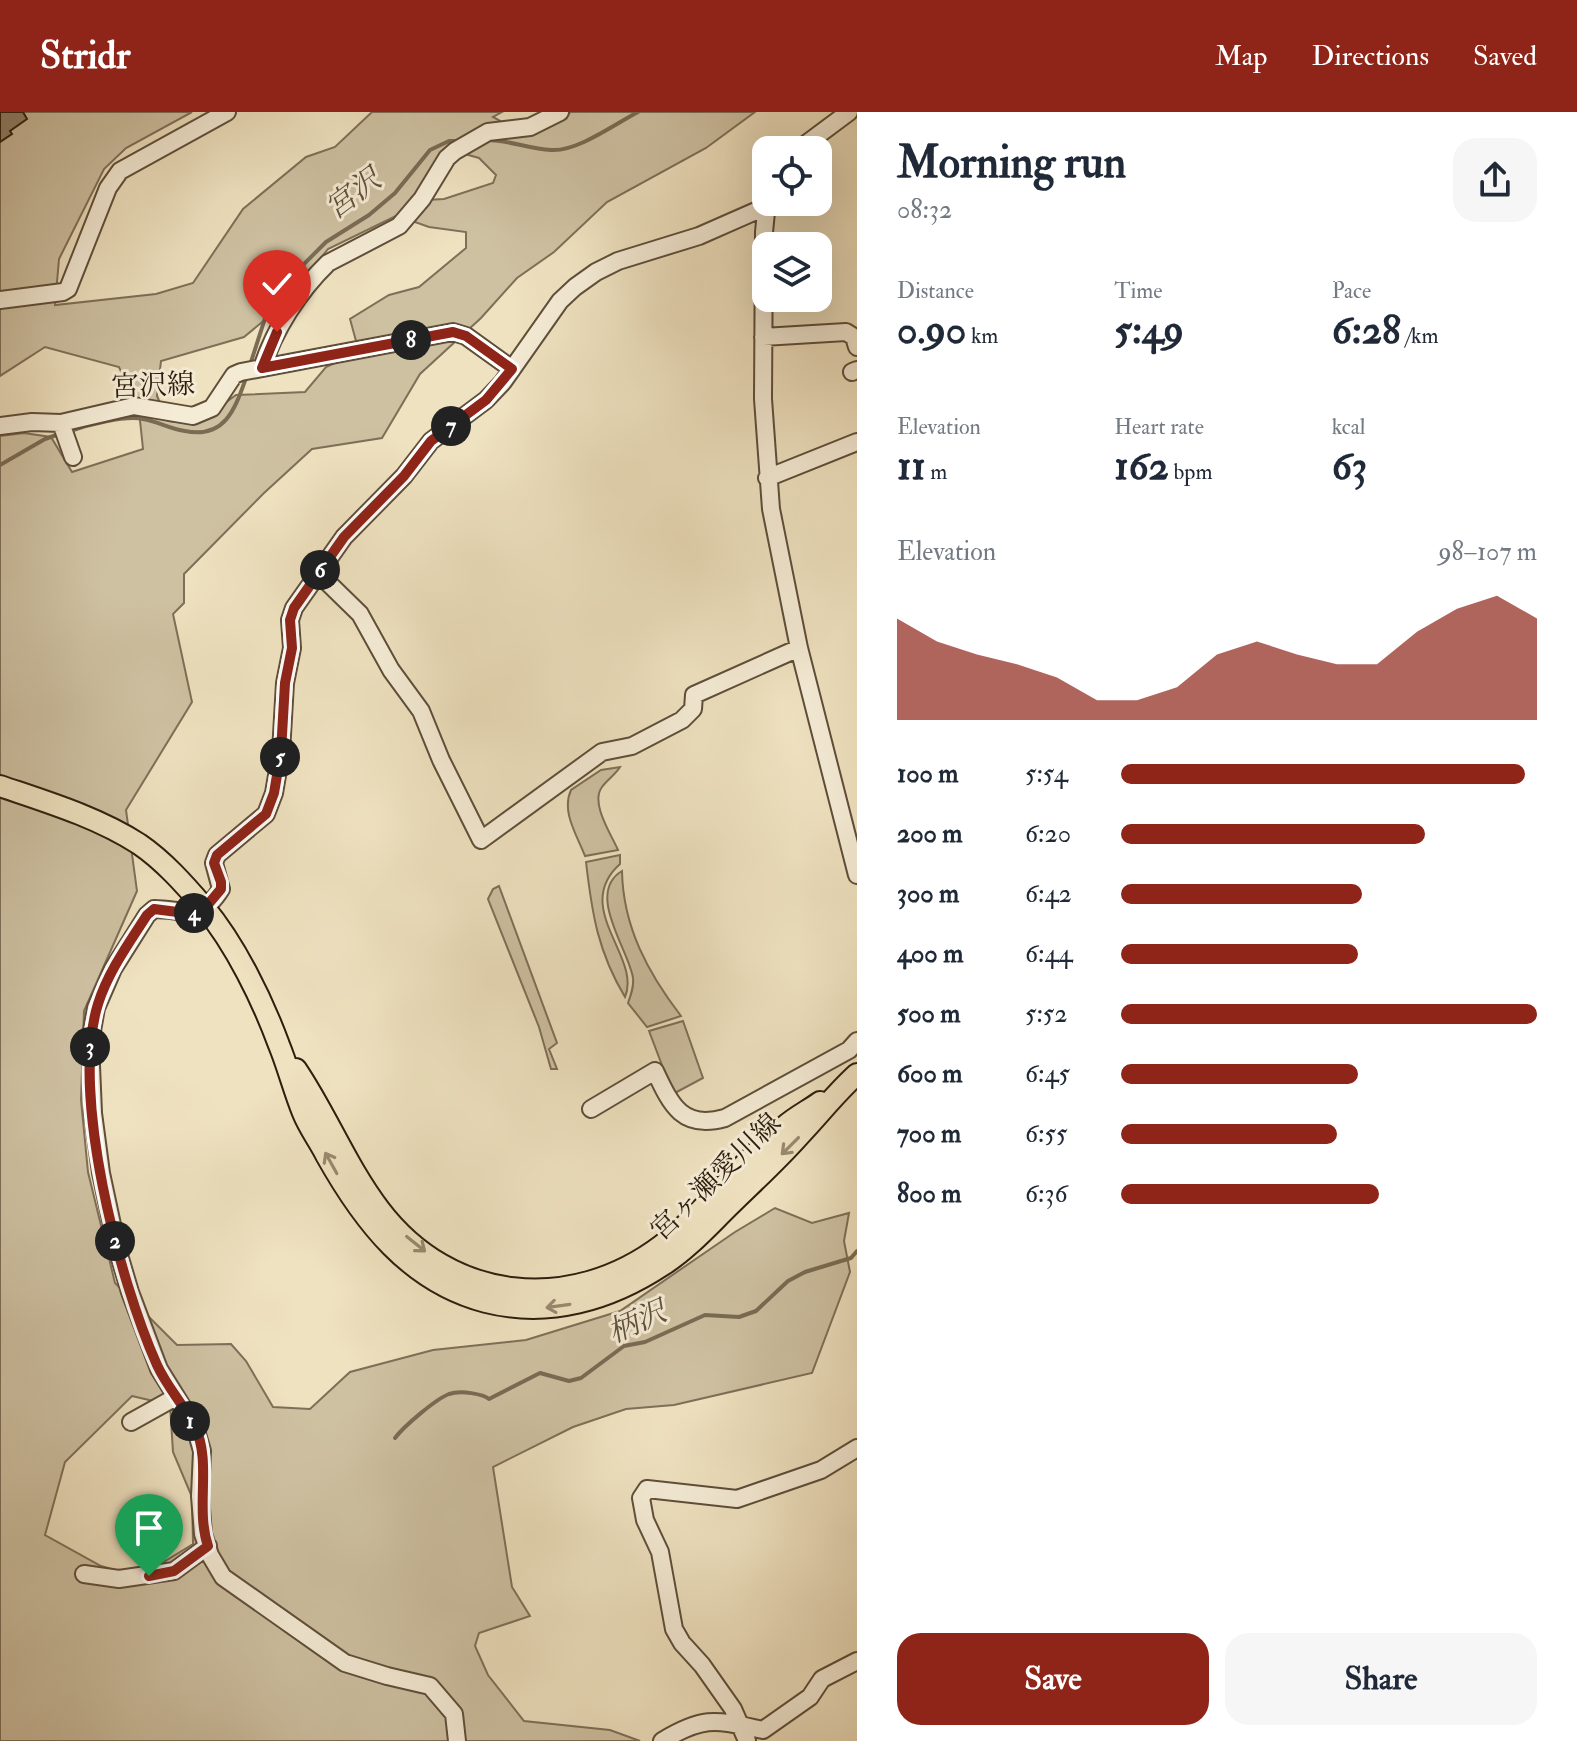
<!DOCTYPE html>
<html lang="en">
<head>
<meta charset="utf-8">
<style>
	:root { --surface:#fff; --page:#f6f6f7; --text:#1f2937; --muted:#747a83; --accent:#8f2418 }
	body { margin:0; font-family:"IM FELL Double Pica","Noto Serif JP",serif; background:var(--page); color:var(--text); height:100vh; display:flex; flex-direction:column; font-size:30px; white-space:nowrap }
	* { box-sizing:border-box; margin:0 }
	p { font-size:26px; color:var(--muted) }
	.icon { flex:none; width:44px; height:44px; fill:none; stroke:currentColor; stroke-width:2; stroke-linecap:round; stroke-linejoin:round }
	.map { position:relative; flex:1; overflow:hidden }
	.panel { display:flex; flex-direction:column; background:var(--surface); width:720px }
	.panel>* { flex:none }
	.buttons { position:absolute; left:752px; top:24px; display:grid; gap:16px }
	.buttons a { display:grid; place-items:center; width:80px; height:80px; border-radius:16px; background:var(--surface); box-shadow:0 8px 32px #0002; font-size:40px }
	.pin { position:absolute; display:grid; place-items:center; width:68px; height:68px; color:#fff; margin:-82px -34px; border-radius:50% 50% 50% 0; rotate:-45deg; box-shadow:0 0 8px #0007 }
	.pin .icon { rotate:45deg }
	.km { position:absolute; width:40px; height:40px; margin:-20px; border-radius:50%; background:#222; color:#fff; font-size:22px; line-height:40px; text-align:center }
	.round { display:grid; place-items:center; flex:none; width:84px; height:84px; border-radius:24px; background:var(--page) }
	.summary { display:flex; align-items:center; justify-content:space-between; height:136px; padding:0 40px }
	h1 { font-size:44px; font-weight:800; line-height:60px }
	.figures { display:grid; grid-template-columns:repeat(3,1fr); gap:12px; height:136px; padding:8px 40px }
	.figures div { display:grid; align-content:center }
	.figures b { font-size:40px; font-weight:800 }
	.figures small { font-size:22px; font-weight:400 }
	.figures p { font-size:22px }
	.chart { height:224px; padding:16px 40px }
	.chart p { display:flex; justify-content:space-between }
	.chart svg { width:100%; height:144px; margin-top:8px; fill:var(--accent); opacity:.7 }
	.primary-button { display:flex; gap:16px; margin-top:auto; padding:16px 40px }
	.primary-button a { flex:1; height:92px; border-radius:24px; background:var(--accent); color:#fff; font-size:32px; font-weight:800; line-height:92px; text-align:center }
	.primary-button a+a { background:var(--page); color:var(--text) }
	ul { padding:0 40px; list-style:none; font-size:26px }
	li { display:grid; grid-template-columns:128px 96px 1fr; align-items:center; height:60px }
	li i { height:20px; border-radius:10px; background:var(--accent) }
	header { display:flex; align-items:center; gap:48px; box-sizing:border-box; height:112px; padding:0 40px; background:var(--accent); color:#fff }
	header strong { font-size:38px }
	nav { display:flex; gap:44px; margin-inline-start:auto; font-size:28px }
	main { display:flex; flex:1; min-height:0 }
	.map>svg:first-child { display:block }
</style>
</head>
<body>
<header>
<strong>Stridr</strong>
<nav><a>Map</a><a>Directions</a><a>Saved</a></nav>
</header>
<main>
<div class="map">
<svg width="857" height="1629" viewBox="0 0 857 1629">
	<rect width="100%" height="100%" fill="#efe2c0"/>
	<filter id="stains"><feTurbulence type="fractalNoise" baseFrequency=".0025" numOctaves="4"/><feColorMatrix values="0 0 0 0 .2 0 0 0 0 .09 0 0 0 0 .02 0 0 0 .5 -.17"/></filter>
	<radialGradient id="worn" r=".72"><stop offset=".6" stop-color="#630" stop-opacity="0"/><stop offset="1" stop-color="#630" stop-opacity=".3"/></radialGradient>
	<path fill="#cec1a2" stroke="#7e6f58" stroke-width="2" fill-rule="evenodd" d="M0 0H192L126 36 104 57 59 147 55 193 156 182 193 171 243 97 306 45 335 35 372 0H502L493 5 524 22 571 0H755L706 36 607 90 554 140 517 166 481 206 420 262 382 326 312 337 264 381 184 462V491L173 502 192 590 126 698 137 779 84 899 81 988 88 1060 115 1171 177 1233 231 1232 246 1249 273 1295 310 1297 350 1260 433 1238 526 1228 620 1199 735 1120 775 1096 812 1111 849 1101 844 1129 850 1160 812 1261 674 1293 626 1297 573 1315 493 1355 512 1475 530 1504 479 1521 475 1534 488 1563 524 1609 610 1618 640 1629H0V324L24 321 51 325 72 360 143 337 139 299 119 255 45 235 0 264ZM447 37 479 46 496 63 493 71 444 87 426 88 412 109 429 115 466 120V136L419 175 389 183 350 207 359 240 326 255 305 280 236 283 196 312 168 309 157 284 161 249 244 225 284 192 328 137 398 103 421 78ZM132 1284 170 1293 173 1340 192 1385 193 1432 139 1465 101 1454 45 1423 65 1350Z
		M620 655C615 663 607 668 602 675 590 691 611 722 618 738L585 744C577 723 561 700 571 678L601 658Z
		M620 743V752C571 796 642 845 625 885 598 840 592 802 586 750Z
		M622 759C623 815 648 861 681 904L647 915 628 891C631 883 634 875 633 866 629 838 585 781 622 759Z
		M499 774 557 931 549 937 557 957H551L539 915 488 787 493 777Z
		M683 909 703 966 673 982 649 919Z"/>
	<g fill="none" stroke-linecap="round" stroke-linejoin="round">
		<path stroke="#7a6b54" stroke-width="4" d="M487 28C509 28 529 37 551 38 577 40 615 12 638 0
			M250 253 269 194 285 171 326 130 369 103 395 81 430 38 449 29H459
			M70 319C87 313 125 303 143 307 157 309 170 317 185 319 225 327 235 297 246 266
			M0 353 45 327 62 321
			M395 1326C404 1314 436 1287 449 1282 461 1278 483 1282 489 1287L540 1261 569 1269 581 1266 624 1234 645 1230 705 1203 739 1205 756 1199 788 1169 805 1160 851 1146 857 1139"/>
	</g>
	<path fill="#92836a" stroke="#2d1d0d" stroke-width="2" d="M0 0H23L27 7 10 19 12 22 0 30Z"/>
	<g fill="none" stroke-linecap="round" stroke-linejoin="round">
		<g stroke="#5e4e3a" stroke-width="20">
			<path id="minor" d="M798 38 849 0
				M767 90 764 120 763 287 771 397 799 536 857 763
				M0 188 63 180 68 177 108 76 120 59 227 0
				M763 225 846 220 854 225 857 235
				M262 256C274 218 299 179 328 151L399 114 422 87 447 46 455 39 488 20 530 15 560 0
				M852 260 857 258
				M61 311 73 345
				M0 314 32 310 61 311 134 294 193 304 212 296 234 263 241 260 453 220 466 224 512 257
				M767 366 857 330
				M318 461 360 502 391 558 421 599 441 648 481 728 602 640 632 634 682 608 693 597 694 583 799 536
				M591 997 655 959C671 993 682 1018 725 1006L849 938 857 929
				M131 1310 174 1286
				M84 1462 119 1467 174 1459 208 1434
				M457 1629 454 1602 430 1574 387 1564 345 1551 223 1465 210 1443 203 1422 200 1384 202 1339 195 1315 159 1257 130 1180 117 1136 101 1061 93 1001 90 930 96 896 113 857 147 803 154 797C185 797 200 811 221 777L214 751 217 743 266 702 274 681 281 640 285 571 292 536 290 508 294 496 344 425 404 364 431 329 486 288 503 270 560 189 575 175 596 160 618 149 699 124 765 95
				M662 1629C705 1603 716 1608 763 1618L810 1585 822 1567 857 1549
				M747 1629 733 1597 702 1553 682 1531 674 1517 660 1440 645 1408 641 1386 647 1377 737 1387 821 1358 857 1336"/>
		</g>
		<g stroke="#2d1d0d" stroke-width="24">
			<path id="major" d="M0 674C47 690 97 705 139 732 164 749 185 773 204 795 235 832 262 887 279 933 288 955 294 979 303 1001 309 1016 319 1029 326 1043 363 1109 409 1170 486 1190 549 1206 610 1188 663 1153 685 1139 704 1119 722 1101 748 1075 775 1051 799 1024 819 1003 836 981 857 962
				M296 957C327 1003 347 1055 380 1098 451 1191 571 1202 662 1133 707 1098 741 1050 785 1014 795 1005 809 998 820 990"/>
		</g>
		<use href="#minor" stroke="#f5ecd6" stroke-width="16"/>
		<use href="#major" stroke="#efe2c0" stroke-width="20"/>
	</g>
	<defs><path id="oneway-shaft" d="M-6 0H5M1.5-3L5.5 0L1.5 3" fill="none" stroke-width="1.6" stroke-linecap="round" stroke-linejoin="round" transform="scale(2)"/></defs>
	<g stroke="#98896f">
		<use href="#oneway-shaft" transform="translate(790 1034) rotate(135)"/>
		<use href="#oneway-shaft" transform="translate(331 1051) rotate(-119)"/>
		<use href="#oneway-shaft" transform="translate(416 1132) rotate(39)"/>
		<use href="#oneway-shaft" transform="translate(558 1194) rotate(172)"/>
	</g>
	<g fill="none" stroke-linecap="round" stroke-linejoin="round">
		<g stroke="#fff" stroke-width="16">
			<path id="route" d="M149 1464 174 1459 208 1434C195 1396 212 1350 195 1315 184 1293 167 1275 157 1253 119 1168 70 982 98 892 108 860 129 831 147 803L154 797 193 802 205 796 221 777V770L214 751 217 743 266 702 274 681 281 640 285 571 292 536 290 508 294 496 344 425 404 364 431 329 486 288 512 257 466 224 453 220 262 256 277 220"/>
		</g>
		<use href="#route" stroke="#8f2418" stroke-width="10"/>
	</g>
	<g text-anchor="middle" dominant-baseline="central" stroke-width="6" stroke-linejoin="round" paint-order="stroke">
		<g font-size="28" fill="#2d1d0d" stroke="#f5ecd6">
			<text transform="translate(153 274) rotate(-2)">宮沢線</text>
			<text transform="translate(716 1065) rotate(-44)">宮ヶ瀬愛川線</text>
		</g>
		<g font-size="30" font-style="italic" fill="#60513c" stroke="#f5ecd6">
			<text transform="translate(353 82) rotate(-37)">宮沢</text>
			<text transform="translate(637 1210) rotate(-24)">柄沢</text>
		</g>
	</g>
	<rect width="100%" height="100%" filter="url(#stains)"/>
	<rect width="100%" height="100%" fill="url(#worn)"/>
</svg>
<div class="buttons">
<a><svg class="icon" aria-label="locate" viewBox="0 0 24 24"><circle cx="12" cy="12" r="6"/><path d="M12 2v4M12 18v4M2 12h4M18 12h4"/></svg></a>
<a><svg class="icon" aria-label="layers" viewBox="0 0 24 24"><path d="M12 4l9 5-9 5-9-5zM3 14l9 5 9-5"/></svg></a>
</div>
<div class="pin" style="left:149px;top:1464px;background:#1e9e55"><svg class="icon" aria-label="arrive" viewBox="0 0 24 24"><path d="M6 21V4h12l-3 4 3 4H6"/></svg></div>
<div class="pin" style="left:277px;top:220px;background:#d93025"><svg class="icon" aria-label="check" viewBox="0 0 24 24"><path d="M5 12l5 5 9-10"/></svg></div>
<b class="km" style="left:190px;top:1309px">1</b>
<b class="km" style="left:115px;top:1129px">2</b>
<b class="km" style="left:90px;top:935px">3</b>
<b class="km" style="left:194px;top:801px">4</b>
<b class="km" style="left:280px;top:645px">5</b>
<b class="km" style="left:320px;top:458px">6</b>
<b class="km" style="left:451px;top:314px">7</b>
<b class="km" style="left:411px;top:228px">8</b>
</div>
<section class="panel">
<div class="summary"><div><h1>Morning run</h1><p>08:32</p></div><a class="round"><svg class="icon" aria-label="share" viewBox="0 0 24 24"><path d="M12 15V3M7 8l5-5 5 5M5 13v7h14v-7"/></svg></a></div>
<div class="figures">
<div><p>Distance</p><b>0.90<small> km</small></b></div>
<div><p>Time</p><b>5:49</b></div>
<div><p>Pace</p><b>6:28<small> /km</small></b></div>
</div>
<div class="figures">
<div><p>Elevation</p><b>11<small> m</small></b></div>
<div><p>Heart rate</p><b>162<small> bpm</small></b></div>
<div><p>kcal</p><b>63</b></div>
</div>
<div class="chart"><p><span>Elevation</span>98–107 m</p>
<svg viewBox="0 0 160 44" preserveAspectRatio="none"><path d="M0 44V13L10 20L20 24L30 27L40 31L50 38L60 38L70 34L80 24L90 20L100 24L110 27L120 27L130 17L140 10L150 6L160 13V44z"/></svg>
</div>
<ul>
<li><b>100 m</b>5:54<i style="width:97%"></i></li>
<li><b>200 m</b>6:20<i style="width:73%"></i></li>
<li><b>300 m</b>6:42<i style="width:58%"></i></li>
<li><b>400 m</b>6:44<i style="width:57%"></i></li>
<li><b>500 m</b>5:52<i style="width:100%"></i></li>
<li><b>600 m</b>6:45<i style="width:57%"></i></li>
<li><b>700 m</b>6:55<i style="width:52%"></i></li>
<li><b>800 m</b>6:36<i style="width:62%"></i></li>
</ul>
<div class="primary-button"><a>Save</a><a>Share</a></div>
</section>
</main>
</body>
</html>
